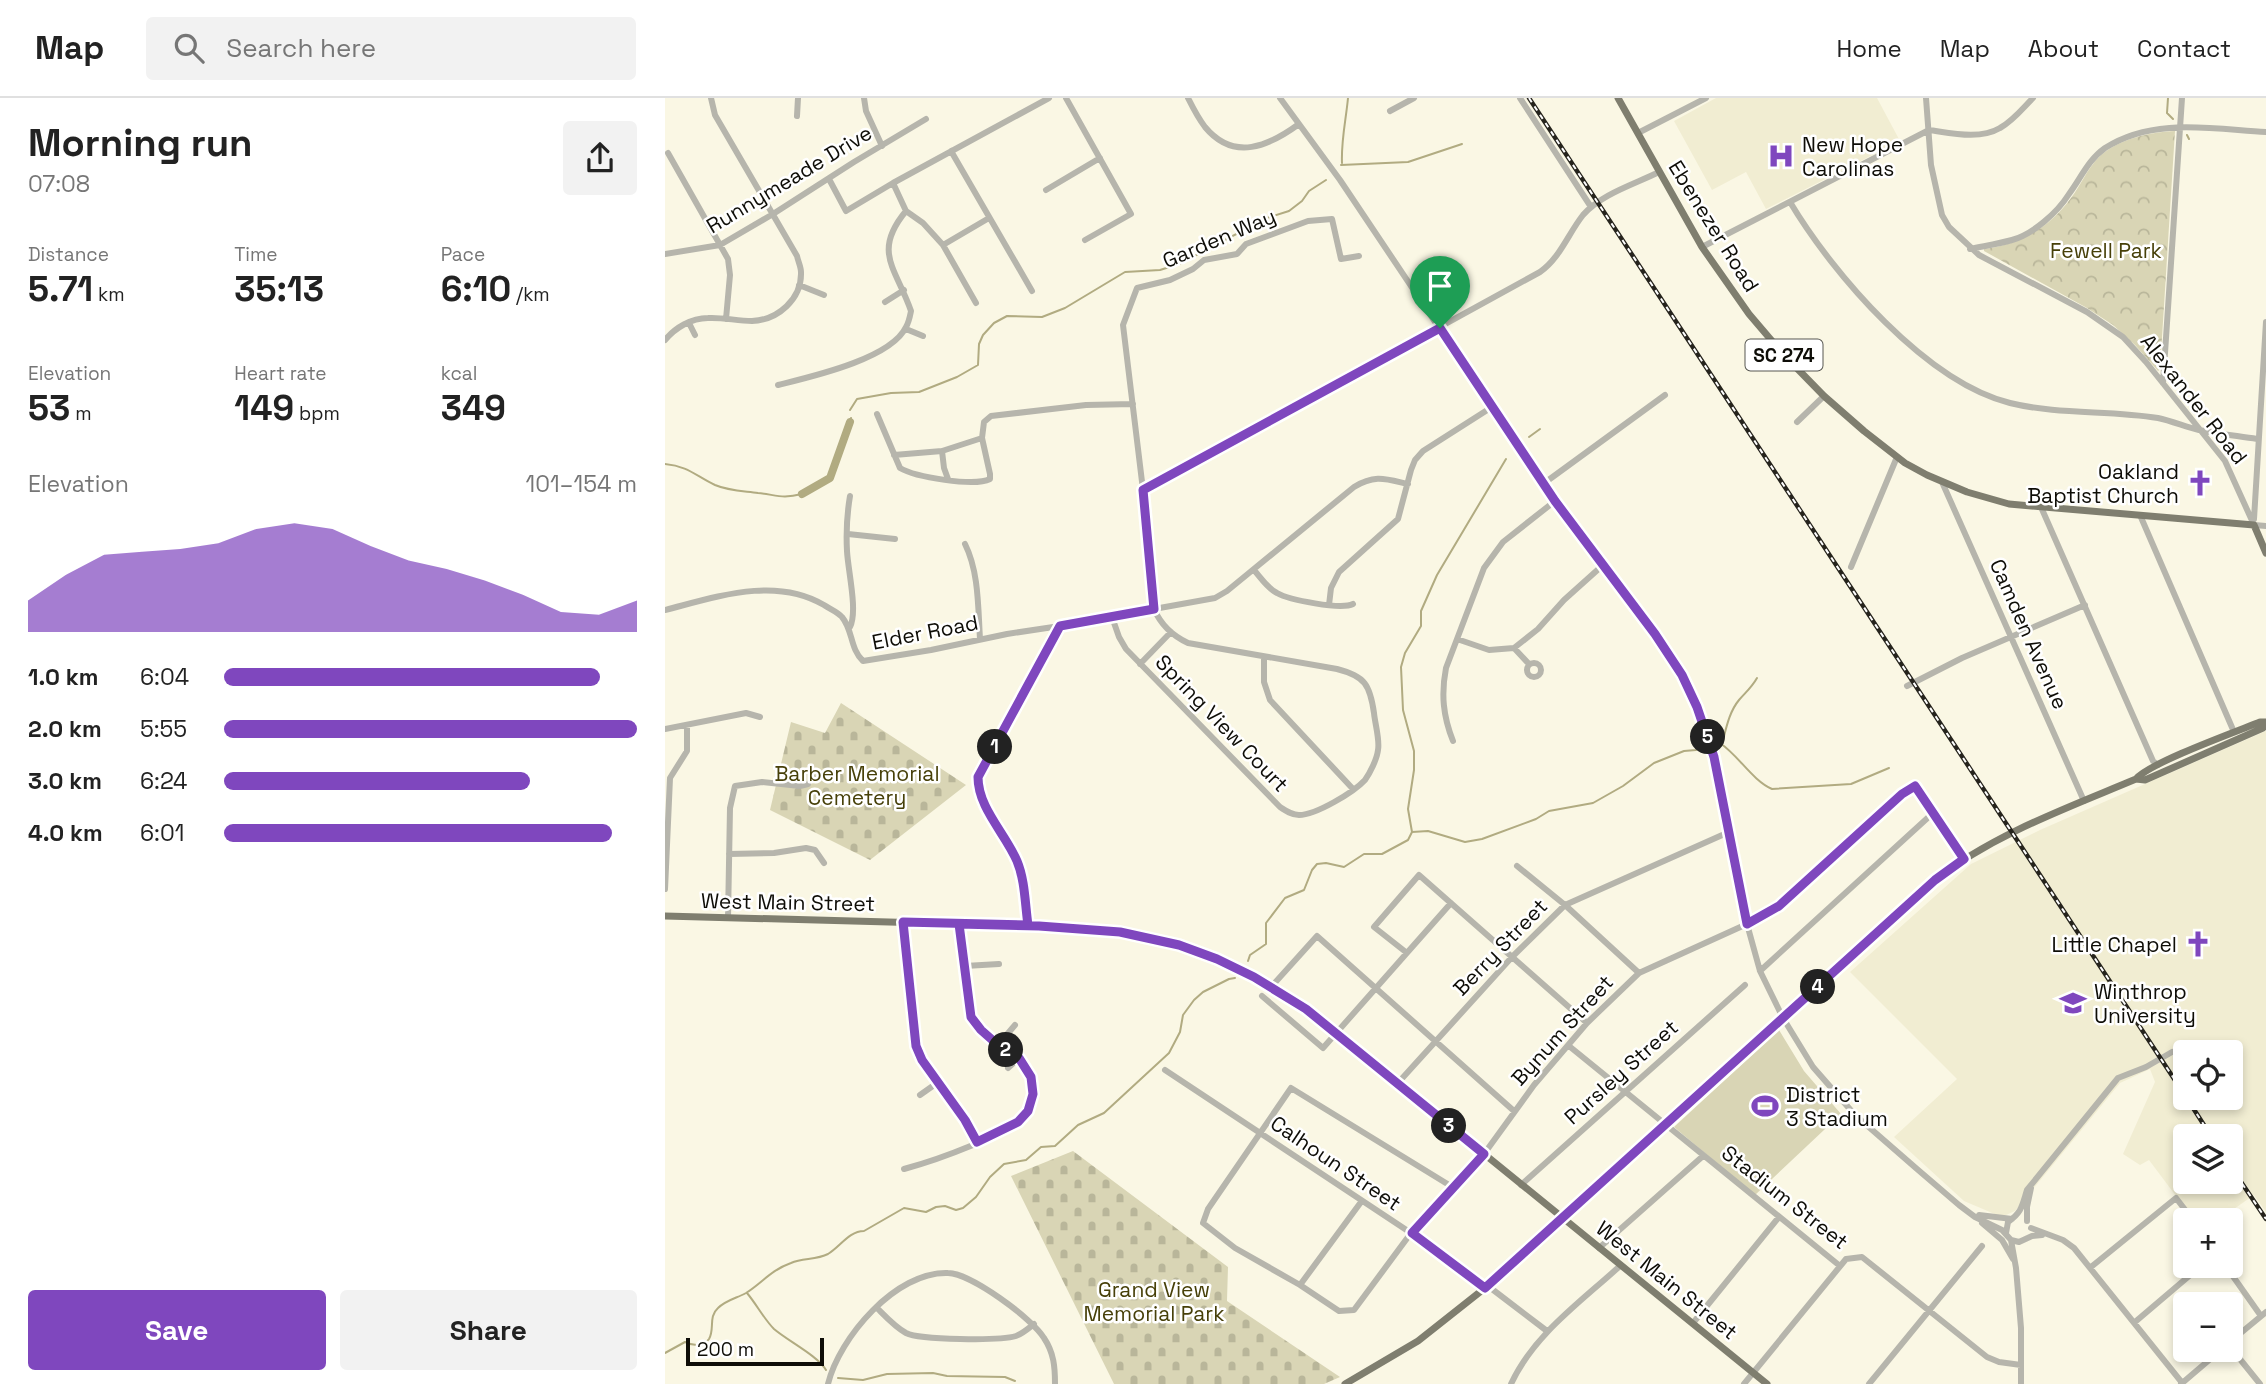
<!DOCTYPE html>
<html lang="en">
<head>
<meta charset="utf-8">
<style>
	:root { --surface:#fff; --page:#f2f2f2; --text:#222; --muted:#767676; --line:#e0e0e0; --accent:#7f47be }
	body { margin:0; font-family:"Space Grotesk",sans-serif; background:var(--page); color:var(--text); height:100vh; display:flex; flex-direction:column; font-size:26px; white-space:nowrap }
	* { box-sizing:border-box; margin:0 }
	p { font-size:23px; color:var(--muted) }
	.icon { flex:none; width:38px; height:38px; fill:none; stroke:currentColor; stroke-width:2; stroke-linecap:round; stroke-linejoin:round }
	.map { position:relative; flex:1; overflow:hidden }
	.side { display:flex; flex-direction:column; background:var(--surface); width:665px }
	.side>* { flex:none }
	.controls { position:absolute; left:1508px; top:942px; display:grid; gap:14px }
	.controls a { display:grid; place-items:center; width:70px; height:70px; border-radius:7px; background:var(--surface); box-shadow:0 4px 10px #0003; font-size:35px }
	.scale { position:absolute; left:21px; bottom:18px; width:138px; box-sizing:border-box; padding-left:7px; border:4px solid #0e0d07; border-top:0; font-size:19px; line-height:24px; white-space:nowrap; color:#0e0d07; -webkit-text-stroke:5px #fff; paint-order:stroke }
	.pin { position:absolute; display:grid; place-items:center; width:60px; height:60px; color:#fff; margin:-72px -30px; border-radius:50% 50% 50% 0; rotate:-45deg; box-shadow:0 0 7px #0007 }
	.pin .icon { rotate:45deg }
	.km { position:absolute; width:35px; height:35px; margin:-18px; border-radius:50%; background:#222; color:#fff; font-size:19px; line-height:35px; text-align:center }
	.round { display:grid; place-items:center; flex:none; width:74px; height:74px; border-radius:7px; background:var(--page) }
	.headline { display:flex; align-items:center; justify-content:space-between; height:119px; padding:0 28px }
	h1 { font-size:38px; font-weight:800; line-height:52px }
	.metrics { display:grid; grid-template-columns:repeat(3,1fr); gap:10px; height:119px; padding:7px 28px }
	.metrics div { display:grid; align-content:center }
	.metrics b { font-size:35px; font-weight:800 }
	.metrics small { font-size:19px; font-weight:400 }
	.metrics p { font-size:19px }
	.chart { height:196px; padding:14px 28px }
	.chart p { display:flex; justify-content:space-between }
	.chart svg { width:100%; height:126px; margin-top:7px; fill:var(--accent); opacity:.7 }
	.primary-button { display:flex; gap:14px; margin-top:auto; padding:14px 28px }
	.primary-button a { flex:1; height:80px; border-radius:7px; background:var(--accent); color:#fff; font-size:28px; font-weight:800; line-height:80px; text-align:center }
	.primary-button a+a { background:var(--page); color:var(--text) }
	ul { padding:0 28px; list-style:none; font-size:23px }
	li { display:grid; grid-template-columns:112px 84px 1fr; align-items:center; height:52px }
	li i { height:18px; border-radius:9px; background:var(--accent) }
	header { display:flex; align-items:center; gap:42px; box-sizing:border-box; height:98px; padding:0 35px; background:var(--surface); border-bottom:2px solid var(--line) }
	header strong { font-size:33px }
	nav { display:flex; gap:38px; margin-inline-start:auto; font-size:24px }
	.search { width:490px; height:63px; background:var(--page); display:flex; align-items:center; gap:18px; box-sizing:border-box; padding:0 24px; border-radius:7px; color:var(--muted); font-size:26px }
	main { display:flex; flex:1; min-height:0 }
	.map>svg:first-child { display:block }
</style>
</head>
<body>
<header>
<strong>Map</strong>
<div class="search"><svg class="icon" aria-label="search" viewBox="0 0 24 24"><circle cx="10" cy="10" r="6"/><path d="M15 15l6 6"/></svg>Search here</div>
<nav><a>Home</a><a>Map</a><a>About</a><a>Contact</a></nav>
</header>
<main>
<section class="side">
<div class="headline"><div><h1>Morning run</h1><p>07:08</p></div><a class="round"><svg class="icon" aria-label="share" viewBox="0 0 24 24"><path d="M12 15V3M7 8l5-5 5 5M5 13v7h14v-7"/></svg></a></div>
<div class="metrics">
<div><p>Distance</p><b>5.71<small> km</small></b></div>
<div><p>Time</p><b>35:13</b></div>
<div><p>Pace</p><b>6:10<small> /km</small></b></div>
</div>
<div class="metrics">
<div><p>Elevation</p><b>53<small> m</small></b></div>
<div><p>Heart rate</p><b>149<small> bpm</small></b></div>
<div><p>kcal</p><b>349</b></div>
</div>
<div class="chart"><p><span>Elevation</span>101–154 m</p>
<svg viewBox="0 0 160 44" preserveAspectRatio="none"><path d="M0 44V33L10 24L20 17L30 16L40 15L50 13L60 8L70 6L80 8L90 14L100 19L110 22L120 26L130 31L140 37L150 38L160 33V44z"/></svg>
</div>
<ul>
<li><b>1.0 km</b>6:04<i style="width:91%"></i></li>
<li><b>2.0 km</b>5:55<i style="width:100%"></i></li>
<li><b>3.0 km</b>6:24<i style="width:74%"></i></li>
<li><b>4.0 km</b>6:01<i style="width:94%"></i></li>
</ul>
<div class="primary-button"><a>Save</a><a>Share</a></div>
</section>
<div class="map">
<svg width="1601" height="1286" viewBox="0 0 1601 1286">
	<defs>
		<pattern id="forest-crowns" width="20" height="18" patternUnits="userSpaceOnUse" patternTransform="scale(1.75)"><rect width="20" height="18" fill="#d9d5b5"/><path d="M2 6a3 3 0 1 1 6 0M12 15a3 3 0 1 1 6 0" fill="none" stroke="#b9b69a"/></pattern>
		<pattern id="cemetery-stones" width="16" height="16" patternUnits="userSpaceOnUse" patternTransform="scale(1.75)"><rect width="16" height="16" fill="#d9d5b5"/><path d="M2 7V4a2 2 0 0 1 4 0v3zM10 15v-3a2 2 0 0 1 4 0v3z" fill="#b9b69a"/></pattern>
	</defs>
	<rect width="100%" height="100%" fill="#faf7e4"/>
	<path fill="#f1edd2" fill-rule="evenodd" d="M1051 0H1212L1235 43 1101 111 1081 74 1047 92 1009 23Z
		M1601 633V1114L1589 1097 1553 1122H1529L1484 1062 1475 1067 1458 1056 1490 984 1485 971 1455 985 1350 1113 1341 1117H1332L1299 1103 1229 1039 1292 981 1185 874 1306 766 1375 732ZM1521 954H1566V999H1521ZM1521 1038H1566V1083H1521Z"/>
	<path fill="#d9d5b5" d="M1114 932 1139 973 1176 1016 1090 1097 1009 1029Z"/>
	<path fill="url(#forest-crowns)" d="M1510 33 1495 271 1493 273 1470 247 1448 227 1422 210 1319 153V151C1355 147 1385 129 1406 100 1416 87 1422 71 1434 59 1453 41 1485 34 1510 33Z"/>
	<path fill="url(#cemetery-stones)" d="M176 605 301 687 205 762 105 712 126 624 160 635Z
		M408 1053 563 1169 562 1203 675 1279 659 1286H449L346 1078Z"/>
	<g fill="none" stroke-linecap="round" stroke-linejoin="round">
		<path stroke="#b1ab81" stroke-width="2" d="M1503 0 1502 15 1508 21
			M1522 37 1524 41
			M677 65C676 42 681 22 683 0
			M676 67 743 64 797 46
			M185 312 192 301 226 295 254 294 292 279 313 267 314 246 318 237 329 225 342 218 377 219 400 210 460 174 495 172 514 166 602 120 624 113 637 103 644 93 661 82
			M185 324 186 320
			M864 339 875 331
			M0 366C23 368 31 378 50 387 64 393 79 393 93 395 112 397 117 401 137 396
			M1055 645C1074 658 1087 682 1107 691L1186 686 1224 670
			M1057 646C1061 631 1064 614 1074 602 1081 594 1087 589 1092 580
			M747 734 763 733 800 744 817 741 871 721 884 713 928 705 958 688 989 665 1019 653 1031 652 1035 648
			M583 863 585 857 601 846V825L620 800 639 792 647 772 652 766 661 765 679 769 699 756H717L743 742 747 734 743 711 749 672V653L738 612 736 569 740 555 756 528V513L772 477 841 361
			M82 1195C92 1207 99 1221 109 1231 123 1243 153 1258 161 1272
			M0 1255 20 1244C28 1248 38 1249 44 1241 50 1231 43 1219 53 1210 61 1202 72 1200 81 1195 97 1185 106 1172 126 1165 138 1160 151 1162 163 1156 175 1149 184 1133 199 1133L239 1110 261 1114 271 1109 280 1108 291 1112 298 1110 311 1099 325 1079 339 1066 361 1062 376 1049 390 1048 413 1027 439 1015 504 955 515 934 518 917 529 902 538 894 564 881 570 880
			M173 1280 198 1282 222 1276 268 1275 282 1278 340 1279 350 1283"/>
		<path stroke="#b1ab81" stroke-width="8" d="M137 396 165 380 185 324"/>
		<path stroke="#b6b5ac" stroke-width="6" d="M199 0 201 13 217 48
			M401 0 466 116 420 142
			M523 0C528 10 533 20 540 29 569 64 604 48 634 26
			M615 0 675 82 890 403 990 535 1016 577 1036 619 1049 659 1082 826 1095 873 1118 920 1148 969 1190 1017 1252 1071 1294 1107 1310 1119 1337 1132 1346 1142 1351 1170 1356 1230V1286
			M855 0 926 109
			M1261 0 1266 67 1277 117 1284 129 1314 157 1422 214 1458 239 1481 264 1560 363 1589 427
			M725 13 749 0
			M132 18 133 0
			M973 35 1041 0
			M286 53 367 193
			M3 55 63 161 65 177 61 221
			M164 81 181 113 228 85 384 0
			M228 85 241 113 258 125 278 147 311 205
			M381 92 435 60
			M1125 104C1168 176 1261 284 1345 305 1394 317 1444 312 1493 320 1507 323 1521 329 1534 332 1554 336 1573 338 1592 341
			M278 147 324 120
			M1037 149 1264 32C1286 35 1315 42 1335 30 1348 23 1358 10 1368 0
			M1305 151C1319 148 1333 146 1347 142 1368 136 1392 115 1404 96 1416 80 1423 62 1440 50 1488 19 1547 31 1601 34
			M0 156 55 147 108 116 189 64 261 21
			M134 187 159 197
			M220 204 239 192
			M24 225 30 237
			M241 231 258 238
			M0 242C10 230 26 220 43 220 57 219 72 223 87 223 113 222 137 201 136 174 136 169 133 163 132 158L50 17 46 0
			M1498 285 1517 0
			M113 287C145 279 226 261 241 229 244 224 245 218 246 213 231 170 207 154 241 113
			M212 316 235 370C250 379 309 389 325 381V376L317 340 319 324 326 318 421 307 468 306
			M1132 324 1159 298
			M277 353 279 370 283 381
			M229 357 277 353 317 340
			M1277 384 1419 703
			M878 386 1000 297
			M478 392 875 174C895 160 903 136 918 117 936 96 970 86 994 74
			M1376 409 1488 663 1493 667
			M1475 417 1569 634
			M1589 421 1601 224
			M1589 427 1601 428
			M183 436 230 441
			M300 446C314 474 313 510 315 541
			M1186 469 1232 359
			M589 472C596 480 602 490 612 495 624 502 676 512 688 506
			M664 507 666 490 674 474 733 421 746 372 750 362 758 353 827 309
			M0 512C51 499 110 478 159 507 165 511 173 514 177 519 188 532 185 551 198 563L266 552 342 536 395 528
			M447 519 454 539 461 551 615 709C621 713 627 717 634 717 651 717 689 694 700 682 705 675 712 661 713 652 715 642 710 626 709 615 705 587 700 578 672 571L523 545C508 538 496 527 489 511L550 500 562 493 689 389C710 376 721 381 743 386
			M185 529C193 513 183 473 182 453 181 435 182 416 185 398
			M792 541 824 552 849 550 873 531 899 502 938 467
			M849 550 864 566
			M599 559V584L605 602 688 691
			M862 572a7 7 0 1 1 14 0a7 7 0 1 1-14 0Z
			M475 566 506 534
			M1242 588 1297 560 1420 507
			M0 631 81 615 95 619
			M788 643C778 618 776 596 781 570L819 470 838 444 890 403
			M64 756 109 755 141 750 150 752 159 765
			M852 768 900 807 974 875
			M0 791 5 680 22 653V627
			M63 820 65 710 70 688 97 684 135 688 143 686
			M238 824 251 948 256 962 289 1005 312 1044
			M363 827C360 806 360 781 351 761 339 734 316 711 313 681L395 528 489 511 478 392 458 227 472 190 505 182 528 171 539 162 572 156 581 146 643 123 667 121 676 161 694 158
			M742 855 709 829 754 777 922 925
			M300 868 334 866
			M1095 873 1268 715
			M606 889 652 838 849 1013
			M597 898 658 950 786 805
			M333 947 350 927
			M904 948 1175 1168
			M343 970 354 960
			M500 972 746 1135 820 1190
			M732 986 847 859 900 807 1064 734
			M255 997 272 985
			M239 1071C265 1064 352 1035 364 1012 372 996 367 977 356 963 343 947 320 943 308 921 300 906 302 884 300 868 298 854 296 840 294 826
			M856 1087 1080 887
			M789 1090 626 990 543 1111 538 1125 570 1150 635 1187 674 1213 689 1212 746 1135 819 1056 869 987 922 925 974 875 1082 826 1114 808 1237 696 1250 689 1299 761
			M1314 1117 1347 1121
			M1362 1123V1109L1366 1090
			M1317 1125 1337 1142 1348 1161
			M1366 1130 1398 1142 1409 1150 1518 1286
			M1341 1135 1343 1124C1357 1114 1357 1108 1362 1092L1453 980 1481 969 1507 954
			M1346 1142 1354 1144 1367 1138 1377 1137
			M934 1150 1038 1058
			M1560 1167 1596 1218
			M1426 1169 1511 1100 1528 1122
			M635 1187 696 1104
			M823 1188 882 1233
			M212 1210C221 1219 230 1229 241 1235 255 1242 335 1243 351 1238 357 1236 364 1230 369 1226
			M1470 1224 1537 1167
			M1028 1225 1114 1119
			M1566 1243 1601 1214
			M1566 1250 1595 1286
			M163 1286C174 1240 231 1173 283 1175 305 1175 367 1220 379 1240 389 1255 390 1269 390 1286
			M846 1286C869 1236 917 1203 956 1167
			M1079 1286 1181 1161 1197 1159 1322 1259 1334 1264 1356 1267
			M1204 1286 1317 1148
			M1516 1286 1557 1251"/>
		<path stroke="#7f7e6f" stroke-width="7" d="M953 0 1037 149 1084 216 1119 257 1159 298 1199 333 1240 365 1262 377 1302 394 1344 406 1589 427 1601 455
			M1471 681C1484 665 1570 634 1595 624H1601
			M0 818C87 821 174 823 260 825 337 827 418 823 493 841 547 854 596 880 641 911L1102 1286
			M680 1286 753 1243 820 1190 1270 782C1329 736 1402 710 1471 681L1480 682 1598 630 1601 626"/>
		<g stroke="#26241d" stroke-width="4.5">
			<path id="rail" d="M864 0 1521 999
				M1521 999 1546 1038
				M1566 1069 1601 1121"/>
		</g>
		<use href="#rail" stroke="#fff" stroke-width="2" stroke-dasharray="5" stroke-linecap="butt"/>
	</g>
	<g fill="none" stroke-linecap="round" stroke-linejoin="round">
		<g stroke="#fff" stroke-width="14">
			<path id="route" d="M775 230 478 392 489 511 395 528 313 679C313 710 340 735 352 763 360 782 360 806 363 827 321 826 280 825 238 824L251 948 257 962 300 1022 312 1044 353 1024 363 1013 368 996 366 979 354 960 333 947 316 932 306 919 294 826 374 828 455 834 514 847 552 861 589 879 641 911 819 1056 747 1135 820 1190 1270 782 1299 761 1250 688 1237 696 1114 808 1082 826 1049 659 1032 609 1017 577 990 536 890 403 775 230"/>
		</g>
		<use href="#route" stroke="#7f47be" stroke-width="9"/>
	</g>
	<defs>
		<g id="hospital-bare" transform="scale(2.1)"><path d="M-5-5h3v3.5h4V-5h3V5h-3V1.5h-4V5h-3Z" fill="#7f47be" stroke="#fff" stroke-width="2.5" paint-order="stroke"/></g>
		<g id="church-bare" transform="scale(2.1)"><path d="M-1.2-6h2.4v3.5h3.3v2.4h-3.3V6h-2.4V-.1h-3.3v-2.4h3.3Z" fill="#7f47be" stroke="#fff" stroke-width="2.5" paint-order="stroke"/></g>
		<g id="university-bare" transform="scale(2.1)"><path d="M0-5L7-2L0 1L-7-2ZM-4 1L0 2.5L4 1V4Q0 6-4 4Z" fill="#7f47be" stroke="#fff" stroke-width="2.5" paint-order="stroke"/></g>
		<g id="stadium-bare" transform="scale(2.1)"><path d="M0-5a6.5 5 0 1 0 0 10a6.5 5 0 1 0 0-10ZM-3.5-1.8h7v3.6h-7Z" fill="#7f47be" stroke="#fff" stroke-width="2.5" paint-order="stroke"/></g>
	</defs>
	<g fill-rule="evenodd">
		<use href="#hospital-bare" x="1116" y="58"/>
		<use href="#church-bare" x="1535" y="385"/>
		<use href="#church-bare" x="1533" y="846"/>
		<use href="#university-bare" x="1408" y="905"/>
		<use href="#stadium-bare" x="1100" y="1008"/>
	</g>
	<g text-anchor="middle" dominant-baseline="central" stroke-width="5" stroke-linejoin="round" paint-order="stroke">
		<rect fill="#fff" stroke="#565651" stroke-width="2" x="1080.5" y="241.5" width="77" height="31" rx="5"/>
		<g font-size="19" font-weight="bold" fill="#0e0d07">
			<text x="1119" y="257">SC 274</text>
		</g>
		<g font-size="21" fill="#0e0d07" stroke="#fff" text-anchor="start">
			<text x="1137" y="46">New Hope<tspan x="1137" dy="24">Carolinas</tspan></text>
			<text x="1514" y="373" text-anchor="end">Oakland<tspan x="1514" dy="24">Baptist Church</tspan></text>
			<text x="1512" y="846" text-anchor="end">Little Chapel</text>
			<text x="1429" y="893">Winthrop<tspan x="1429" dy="24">University</tspan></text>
			<text x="1121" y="996">District<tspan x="1121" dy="24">3 Stadium</tspan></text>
		</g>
		<g font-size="21" fill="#0e0d07" stroke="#fff">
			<text transform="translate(124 81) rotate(-31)">Runnymeade Drive</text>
			<text transform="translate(1049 128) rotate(58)">Ebenezer Road</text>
			<text transform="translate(554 140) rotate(-23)">Garden Way</text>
			<text transform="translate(1529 301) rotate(52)">Alexander Road</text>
			<text transform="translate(260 534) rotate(-11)">Elder Road</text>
			<text transform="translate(1364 536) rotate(66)">Camden Avenue</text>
			<text transform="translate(557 625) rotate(46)">Spring View Court</text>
			<text transform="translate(123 804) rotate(1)">West Main Street</text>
			<text transform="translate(835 849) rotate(-46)">Berry Street</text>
			<text transform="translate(897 932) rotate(-48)">Bynum Street</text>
			<text transform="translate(956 974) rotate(-42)">Pursley Street</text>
			<text transform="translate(671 1065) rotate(34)">Calhoun Street</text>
			<text transform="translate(1120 1099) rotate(38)">Stadium Street</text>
			<text transform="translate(1002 1182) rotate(39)">West Main Street</text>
		</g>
		<g font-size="21" fill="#474009" stroke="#fff">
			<text x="1441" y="152">Fewell Park</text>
			<text x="192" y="675">Barber Memorial<tspan x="192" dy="24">Cemetery</tspan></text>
			<text x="489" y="1191">Grand View<tspan x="489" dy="24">Memorial Park</tspan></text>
		</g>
	</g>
</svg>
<div class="controls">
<a><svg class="icon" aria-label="locate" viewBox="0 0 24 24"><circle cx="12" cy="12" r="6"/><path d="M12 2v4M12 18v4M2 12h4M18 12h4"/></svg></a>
<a><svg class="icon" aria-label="layers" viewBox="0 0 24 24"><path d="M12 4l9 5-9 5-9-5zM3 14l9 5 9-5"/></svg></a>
<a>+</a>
<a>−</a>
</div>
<div class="scale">200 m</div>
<div class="pin" style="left:775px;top:230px;background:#1e9e55"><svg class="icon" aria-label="arrive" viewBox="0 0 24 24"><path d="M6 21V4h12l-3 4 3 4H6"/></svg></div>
<b class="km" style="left:330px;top:649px">1</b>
<b class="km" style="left:341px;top:952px">2</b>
<b class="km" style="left:784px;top:1028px">3</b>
<b class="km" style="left:1153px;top:889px">4</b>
<b class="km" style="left:1043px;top:639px">5</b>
</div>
</main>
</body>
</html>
